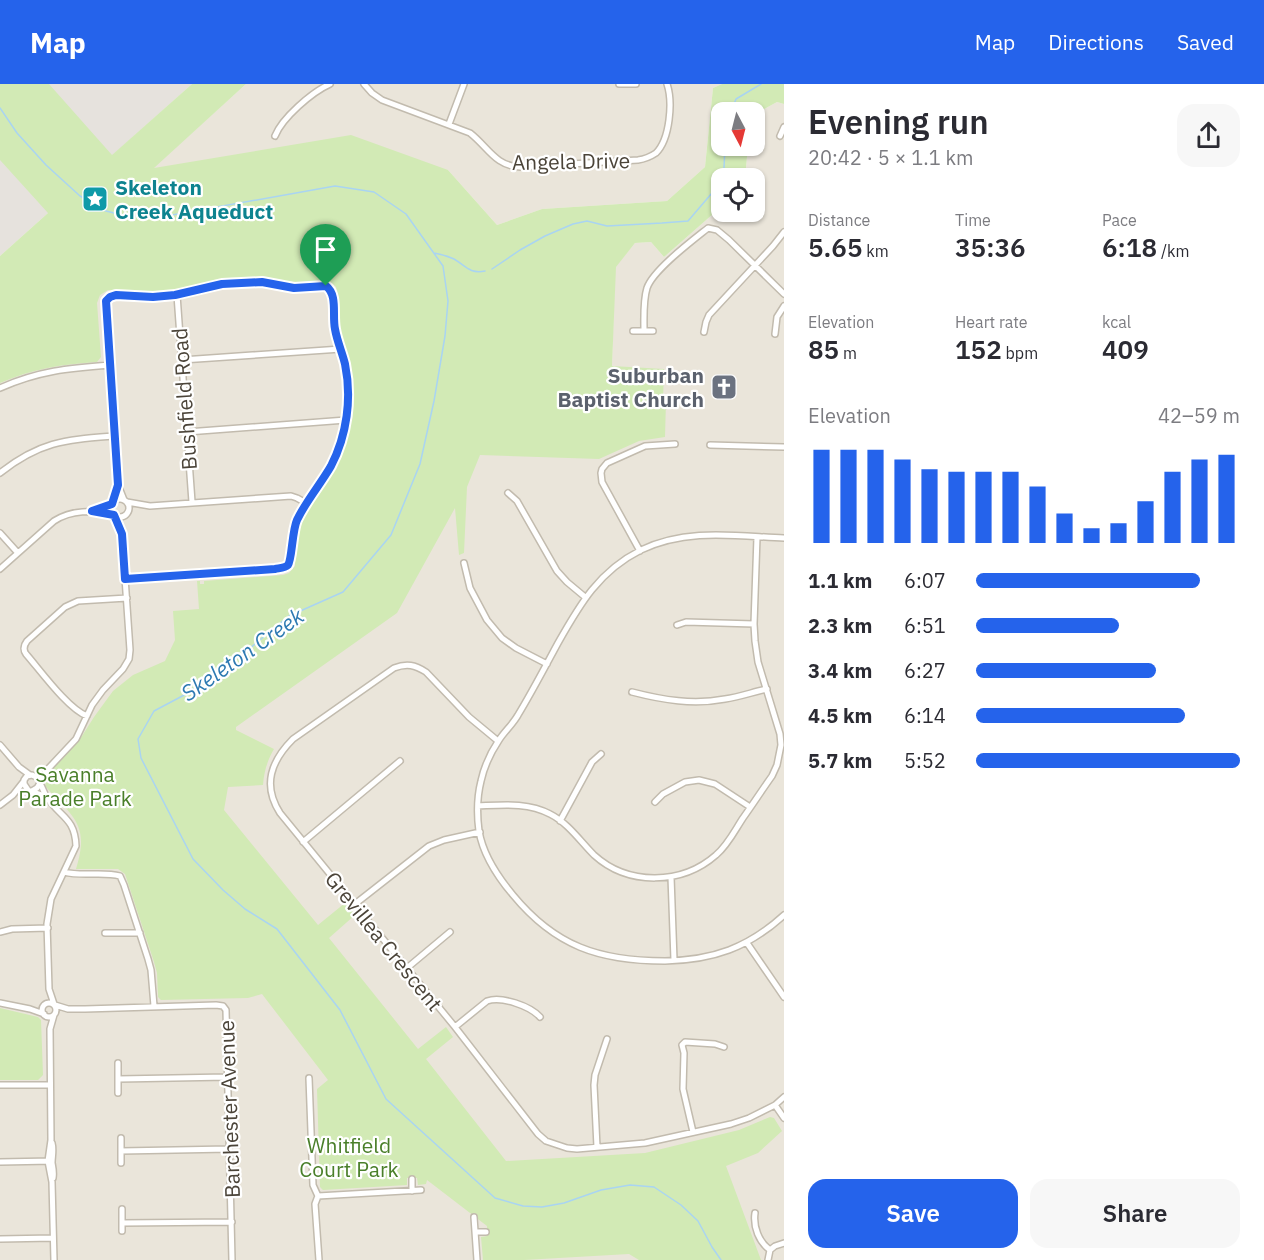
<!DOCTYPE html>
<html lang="en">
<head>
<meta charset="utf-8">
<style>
	:root { --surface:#fff; --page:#f7f7f7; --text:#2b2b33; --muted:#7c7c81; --accent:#2563eb }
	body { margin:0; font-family:"IBM Plex Sans",sans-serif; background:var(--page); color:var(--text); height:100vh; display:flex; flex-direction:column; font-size:22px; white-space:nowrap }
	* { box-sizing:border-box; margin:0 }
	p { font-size:20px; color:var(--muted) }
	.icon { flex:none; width:33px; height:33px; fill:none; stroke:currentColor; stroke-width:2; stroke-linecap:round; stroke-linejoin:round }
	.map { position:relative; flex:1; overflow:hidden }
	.sheet { display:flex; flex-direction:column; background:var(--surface); width:480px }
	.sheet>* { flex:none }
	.needle { width:39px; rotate:173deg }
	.fabs { position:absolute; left:711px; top:18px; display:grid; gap:12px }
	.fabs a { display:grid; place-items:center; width:54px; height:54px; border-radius:12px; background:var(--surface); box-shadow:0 2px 4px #0004; font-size:30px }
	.pin { position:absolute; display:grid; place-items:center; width:51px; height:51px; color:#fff; margin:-62px -26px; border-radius:50% 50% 50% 0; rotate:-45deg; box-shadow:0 0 6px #0007 }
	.pin .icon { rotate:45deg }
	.round { display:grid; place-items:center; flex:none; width:63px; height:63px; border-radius:18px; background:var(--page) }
	.summary { display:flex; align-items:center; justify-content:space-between; height:102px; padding:0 24px }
	h1 { font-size:33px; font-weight:600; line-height:45px }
	.stats { display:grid; grid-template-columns:repeat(3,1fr); gap:9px; height:102px; padding:6px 24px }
	.stats div { display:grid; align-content:center }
	.stats b { font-size:26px; font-weight:600 }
	.stats small { font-size:16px; font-weight:400 }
	.stats p { font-size:16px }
	.chart { height:168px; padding:12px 24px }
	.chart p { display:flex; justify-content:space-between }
	.chart svg { width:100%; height:108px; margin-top:6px; stroke:var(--accent); stroke-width:6 }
	.cta { display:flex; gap:12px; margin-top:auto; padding:12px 24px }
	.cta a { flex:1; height:69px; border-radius:18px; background:var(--accent); color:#fff; font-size:24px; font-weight:600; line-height:69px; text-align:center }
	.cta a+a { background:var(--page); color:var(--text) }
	ul { padding:0 24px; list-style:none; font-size:20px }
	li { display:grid; grid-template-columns:96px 72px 1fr; align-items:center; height:45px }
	li i { height:15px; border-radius:8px; background:var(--accent) }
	header { display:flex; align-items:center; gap:36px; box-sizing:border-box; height:84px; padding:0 30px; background:var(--accent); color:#fff }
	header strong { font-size:28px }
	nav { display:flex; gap:33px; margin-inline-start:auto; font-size:21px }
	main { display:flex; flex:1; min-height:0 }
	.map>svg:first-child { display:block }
</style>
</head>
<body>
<header>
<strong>Map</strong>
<nav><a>Map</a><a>Directions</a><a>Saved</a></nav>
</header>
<main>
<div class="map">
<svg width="784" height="1176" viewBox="0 0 784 1176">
	<rect width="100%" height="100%" fill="#f6f3ec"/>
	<path fill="#eae5da" d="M246 0H722L713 4 705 83 667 117 542 125 497 141 448 86 153 84Z
		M777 18 784 20V1176H0V219L104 126 612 282 615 183 635 159 651 158 664 173 721 123 722 128H754V94H745L748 62H754L755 30Z"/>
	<path fill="#e6e2dd" d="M0 0H192L0 172Z"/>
	<path fill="#d2eab5" d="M0 0H49L112 71 192 0H246L154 84 351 51 448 86 497 141 542 125 667 117 705 83 713 4 722 0H784V20L777 18 755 30 754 28H722V62H748L745 94H722L721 123 664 173 651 158 635 159 616 183 612 282 664 285 663 317H666L665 353 639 357 599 375 480 371 467 403 464 469 459 471 455 424 397 529 236 643V646L274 665C267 677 264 688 263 701L228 703 224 726 318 841 345 819 355 831 329 854 418 965 446 943 453 953 426 975 506 1077 645 1069 739 1046 770 1033 774 1034 782 1047 758 1069 726 1082 761 1176H639L629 1170 524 1176H483L481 1153 487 1152V1142L427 1096 426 1100 418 1101 417 1094H407V1101L323 1106 320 1103 317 1005 328 996 262 910 248 914 161 916 158 913 157 889 154 878 125 790 118 785H76C90 740 73 733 45 702L49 688 82 652 94 633 113 607 133 591 165 577 175 556 173 527 199 525 197 497H200V500H204V497L283 491 289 489 295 482 294 466 298 444 337 376 346 354 350 339 353 313 352 295 338 240 337 207 336 203 332 199 324 196 292 199 266 195H230L215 197 176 207 164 208 108 206 100 211 97 219 101 273 97 278C63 280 32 285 0 299V172L48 129 0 76Z
		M0 924 38 933 41 936 43 991 38 996H0Z"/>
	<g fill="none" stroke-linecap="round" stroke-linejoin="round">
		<path stroke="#a9d4f2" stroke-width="1.5" d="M0 24 17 49 46 81 80 112 106 127 122 131 141 132 172 131 335 102 374 108 406 130 443 182 448 217 445 252 434 317 420 380 391 451 343 508 289 532 249 565 188 609 154 627 138 655 141 674 193 775 223 806 245 825 277 845 340 926 386 1015 495 1114 523 1122 542 1123 564 1119 601 1106 630 1101 654 1103 681 1121 698 1137 712 1163 721 1176
			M731 28 736 15 761 0
			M434 169C441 170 447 172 454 175 466 182 469 190 485 187
			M492 185 520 166 545 152 573 140 587 137 607 142 662 139 688 137 718 102 724 84 725 62"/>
		<g stroke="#c2bbae" stroke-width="8">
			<path id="minor" d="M364 0 372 9 382 16 470 49C488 63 495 82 520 83L638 76C645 75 650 73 656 69 670 55 673 18 667 0
				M619 0H636
				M449 40 464 0
				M275 52C282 34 312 8 330 0
				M780 52 784 43
				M177 211 192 418
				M633 247H653
				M644 247C644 233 643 217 647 204 653 186 693 156 708 144L717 146 729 156 784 210
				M704 248 706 238 709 231 773 162 784 148
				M775 250 777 233 784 222
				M182 276 341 265
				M0 304C38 287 69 284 110 281
				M187 348 346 336
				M710 361 784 363
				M0 389C41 357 65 356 115 352
				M508 409 517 417 557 487 567 498 585 513
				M111 424a9 9 0 1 1 18 0a9 9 0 1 1-18 0Z
				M124 416 118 401 106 222 108 215 116 211 153 212 177 211 209 202 236 199 262 198 294 204 324 202 329 204C337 216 332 234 336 249 341 266 347 283 348 302 351 331 341 365 326 390 316 407 302 422 295 440 292 450 293 475 288 481 285 484 280 484 275 485L125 495
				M127 418 150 422 291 412 297 414 306 419
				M94 426 112 420
				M0 449 18 469
				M784 454C735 452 687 444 641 466 599 487 580 520 558 559 545 583 532 608 518 631 513 640 505 647 499 656 491 668 484 683 481 697 477 713 477 732 479 747 483 771 497 792 513 811 555 862 599 877 665 877 713 876 748 864 784 831
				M640 467 602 398 601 389 602 385 607 379 645 362 675 360
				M464 479 470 504 487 536 502 554 516 564 547 580
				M0 485 54 437C73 425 91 427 113 430
				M677 541 686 538 754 540
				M632 608C663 616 693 621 725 615 739 613 753 608 767 605
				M87 632C68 625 40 586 26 570 23 566 24 561 27 557L65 523 78 517 127 514
				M498 657 469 633 426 588C415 581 407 579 394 584L293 655C271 677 262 701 280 729L455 943 538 1050 546 1057 567 1064 577 1065 645 1059 731 1040 749 1034 775 1021 784 1013
				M0 661 19 683 30 691
				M40 698 46 687 76 655 92 621 103 606 123 585 129 575 130 566 122 450 114 431
				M40 699C42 703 44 708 46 712 59 733 75 733 76 762L51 815 47 840 49 905 54 920
				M32 707 37 704 40 699 38 694 32 691 27 692 24 696V700L28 706 47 713
				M655 718 663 710 685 698 699 696 715 700 750 723
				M0 721 13 711 24 697
				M478 722C502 721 528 718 550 730 568 739 580 757 594 771 628 802 682 801 716 771 728 761 735 746 743 734 753 720 762 706 772 692L777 681 781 661 780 650 758 578 755 557 754 540 757 453
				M560 737 592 678 601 670
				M303 758 400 677
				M64 788C83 793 102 787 120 792L124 801 148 875 151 886 154 922
				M671 793 674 876
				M355 820 429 762 444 756 480 748
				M0 848 12 845 48 844
				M105 849H140
				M747 859 784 913
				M407 884 450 848
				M42 926a7 7 0 1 1 14 0a7 7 0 1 1-14 0Z
				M0 919 30 925 44 930
				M55 921 68 925H85L216 921 223 922 226 926 232 1176
				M54 931 50 945 51 1056 48 1077 52 1098 54 1176
				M455 943 487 917C502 912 530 922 540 933
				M118 979V1009
				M309 994 313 1101 318 1112
				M119 995 227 993
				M0 1001H50
				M775 1021 784 1034
				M693 1048 683 1005 684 969 682 961 685 958 715 960 724 963
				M121 1054V1079
				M52 1059C54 1066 52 1072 52 1079 53 1084 54 1088 53 1094
				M597 1063 594 1001 595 991 607 955
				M121 1067 229 1065
				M0 1078 52 1077
				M412 1095V1107
				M122 1125V1147
				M755 1129C753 1143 759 1158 770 1166L768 1176
				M474 1133 477 1176
				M122 1139 232 1138
				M476 1148H486
				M0 1155 53 1154
				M770 1166 775 1162 784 1159
				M319 1176 315 1120 318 1112 421 1106"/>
		</g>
		<use href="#minor" stroke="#fff" stroke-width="5"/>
	</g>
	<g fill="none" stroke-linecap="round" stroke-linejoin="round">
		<g stroke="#fff" stroke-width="12">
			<path id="route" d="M262 198 294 204 326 202C338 211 332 231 335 245 337 257 342 268 345 280 352 314 347 351 331 382 320 401 306 417 297 436 292 447 292 476 288 481 285 484 280 484 275 485L125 495 122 450 114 431 92 427 112 420 118 401 106 217 110 213 116 211 153 213 175 211 222 200Z"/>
		</g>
		<use href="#route" stroke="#2563eb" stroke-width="8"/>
	</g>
	<defs>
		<g id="sight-square" transform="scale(1.35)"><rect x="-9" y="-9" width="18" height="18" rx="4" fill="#0f9aa8" stroke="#fff"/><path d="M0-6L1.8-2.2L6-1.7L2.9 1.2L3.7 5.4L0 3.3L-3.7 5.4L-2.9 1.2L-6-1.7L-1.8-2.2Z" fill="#fff"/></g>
		<g id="church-square" transform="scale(1.35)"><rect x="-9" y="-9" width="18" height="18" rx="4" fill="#6b7280" stroke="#fff"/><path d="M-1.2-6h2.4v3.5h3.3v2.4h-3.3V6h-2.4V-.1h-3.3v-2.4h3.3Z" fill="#fff"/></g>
	</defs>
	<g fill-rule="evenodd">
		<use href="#sight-square" x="95" y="115"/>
		<use href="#church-square" x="724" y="303"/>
	</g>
	<g text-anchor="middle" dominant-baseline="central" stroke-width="4.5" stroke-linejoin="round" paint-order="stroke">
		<g font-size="21" fill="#4b4439" stroke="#fff">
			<text transform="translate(571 77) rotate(-1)">Angela Drive</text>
			<text transform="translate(184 315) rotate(-94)">Bushfield Road</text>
			<text transform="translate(384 857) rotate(51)">Grevillea Crescent</text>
			<text transform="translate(229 1025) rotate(-92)">Barchester Avenue</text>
		</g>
		<g font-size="21" font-weight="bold" fill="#0d838f" stroke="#fff" text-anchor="start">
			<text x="115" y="103">Skeleton<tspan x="115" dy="24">Creek Aqueduct</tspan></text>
		</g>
		<g font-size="21" font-weight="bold" fill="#5b616d" stroke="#fff" text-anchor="end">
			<text x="704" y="291">Suburban<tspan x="704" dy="24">Baptist Church</tspan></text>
		</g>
		<g font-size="21" fill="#4a7f2a" stroke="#fff">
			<text x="75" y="690">Savanna<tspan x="75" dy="24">Parade Park</tspan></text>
			<text x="349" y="1061">Whitfield<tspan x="349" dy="24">Court Park</tspan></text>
		</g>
		<g font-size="22" font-style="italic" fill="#2e7ab2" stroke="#fff">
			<text transform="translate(242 570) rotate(-35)">Skeleton Creek</text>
		</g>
	</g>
</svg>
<div class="fabs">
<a><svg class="needle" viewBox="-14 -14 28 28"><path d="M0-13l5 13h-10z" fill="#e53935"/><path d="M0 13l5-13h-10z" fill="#7c7c81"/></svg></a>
<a><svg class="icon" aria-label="locate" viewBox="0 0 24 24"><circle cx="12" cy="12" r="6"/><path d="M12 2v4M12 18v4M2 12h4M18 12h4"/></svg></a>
</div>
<div class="pin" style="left:326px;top:202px;background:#1e9e55"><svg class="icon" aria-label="arrive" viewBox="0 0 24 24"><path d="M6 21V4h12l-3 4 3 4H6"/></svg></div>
</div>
<section class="sheet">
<div class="summary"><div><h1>Evening run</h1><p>20:42 · 5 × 1.1 km</p></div><a class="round"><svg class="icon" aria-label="share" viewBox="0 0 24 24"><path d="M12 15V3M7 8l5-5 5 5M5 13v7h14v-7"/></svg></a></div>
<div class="stats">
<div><p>Distance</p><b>5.65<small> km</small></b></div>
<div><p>Time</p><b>35:36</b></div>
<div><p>Pace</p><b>6:18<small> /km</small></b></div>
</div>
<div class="stats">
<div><p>Elevation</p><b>85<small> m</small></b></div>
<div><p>Heart rate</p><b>152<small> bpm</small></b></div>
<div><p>kcal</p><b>409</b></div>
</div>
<div class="chart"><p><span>Elevation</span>42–59 m</p>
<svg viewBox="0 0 160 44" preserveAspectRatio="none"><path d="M5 44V6M15 44V6M25 44V6M35 44V10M45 44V14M55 44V15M65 44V15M75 44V15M85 44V21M95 44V32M105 44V38M115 44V36M125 44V27M135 44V15M145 44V10M155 44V8"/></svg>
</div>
<ul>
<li><b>1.1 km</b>6:07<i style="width:85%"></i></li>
<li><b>2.3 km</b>6:51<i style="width:54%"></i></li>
<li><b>3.4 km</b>6:27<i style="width:68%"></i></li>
<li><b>4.5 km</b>6:14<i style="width:79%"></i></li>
<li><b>5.7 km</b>5:52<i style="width:100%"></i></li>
</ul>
<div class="cta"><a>Save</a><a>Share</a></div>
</section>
</main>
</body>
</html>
